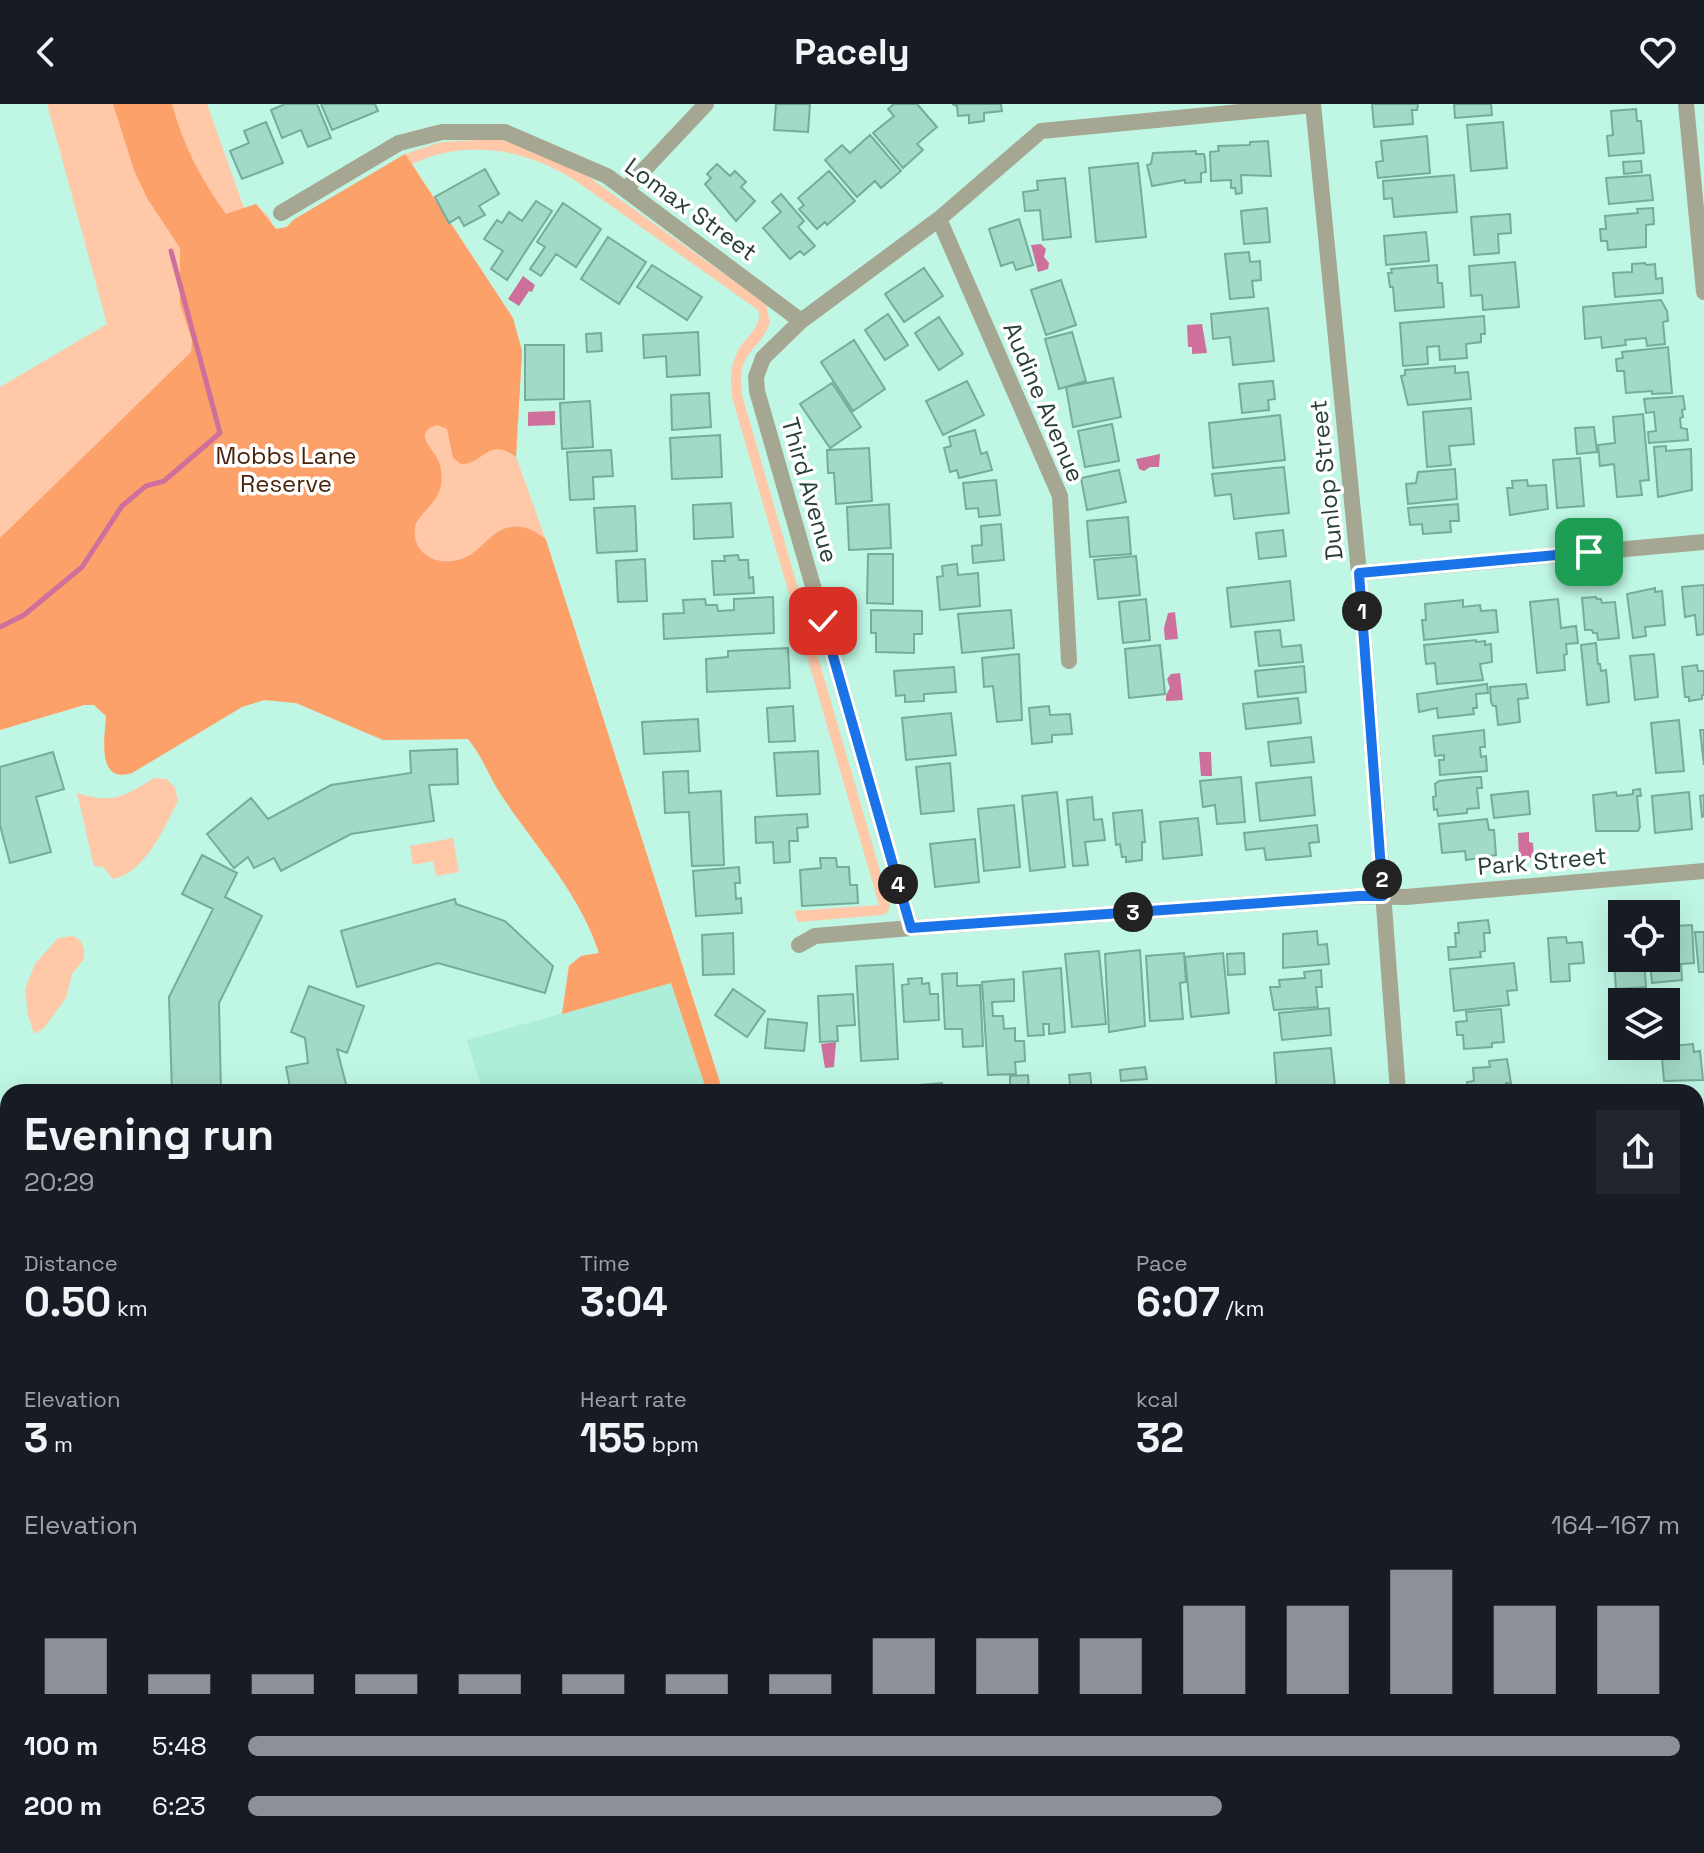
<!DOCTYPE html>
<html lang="en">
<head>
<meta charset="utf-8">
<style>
	:root { --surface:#171b24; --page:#20242c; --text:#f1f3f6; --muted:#9ea1a6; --accent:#8c9099 }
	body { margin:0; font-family:"Space Grotesk",sans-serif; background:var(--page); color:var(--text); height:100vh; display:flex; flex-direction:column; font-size:30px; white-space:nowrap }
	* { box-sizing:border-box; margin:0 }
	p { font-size:26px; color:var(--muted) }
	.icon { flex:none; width:44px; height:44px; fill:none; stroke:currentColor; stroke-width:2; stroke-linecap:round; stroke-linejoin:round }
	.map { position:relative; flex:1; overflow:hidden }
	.drawer { position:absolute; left:0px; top:980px; width:1704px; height:770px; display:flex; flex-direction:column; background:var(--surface); border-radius:24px 24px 0 0; box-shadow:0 8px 32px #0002 }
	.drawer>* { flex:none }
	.buttons { position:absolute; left:1608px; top:796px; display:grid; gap:16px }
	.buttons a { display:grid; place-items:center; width:72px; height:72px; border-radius:0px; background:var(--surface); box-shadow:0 8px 32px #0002; font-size:40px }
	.pin { position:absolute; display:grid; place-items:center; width:68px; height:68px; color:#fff; margin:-34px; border-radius:16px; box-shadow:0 4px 12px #0006 }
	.km { position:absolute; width:40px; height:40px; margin:-20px; border-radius:50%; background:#222; color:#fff; font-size:22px; line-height:40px; text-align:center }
	.round { display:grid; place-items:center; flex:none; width:84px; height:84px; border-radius:0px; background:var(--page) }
	.headline { display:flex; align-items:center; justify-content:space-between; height:136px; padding:0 24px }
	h1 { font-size:44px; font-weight:800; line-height:60px }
	.figures { display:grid; grid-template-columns:repeat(3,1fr); gap:12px; height:136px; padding:8px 24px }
	.figures div { display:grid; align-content:center }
	.figures b { font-size:40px; font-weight:800 }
	.figures small { font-size:22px; font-weight:400 }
	.figures p { font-size:22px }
	.chart { height:224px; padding:16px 24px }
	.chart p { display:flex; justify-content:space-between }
	.chart svg { width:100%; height:144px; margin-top:8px; stroke:var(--accent); stroke-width:6 }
	ul { padding:0 24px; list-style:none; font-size:26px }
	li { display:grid; grid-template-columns:128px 96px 1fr; align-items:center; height:60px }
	li i { height:20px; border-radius:10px; background:var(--accent) }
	header { display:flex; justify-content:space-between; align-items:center; height:104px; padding:0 24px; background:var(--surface); font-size:36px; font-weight:800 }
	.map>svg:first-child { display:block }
</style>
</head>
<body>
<header><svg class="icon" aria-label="back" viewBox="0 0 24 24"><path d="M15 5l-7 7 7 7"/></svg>Pacely<svg class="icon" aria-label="heart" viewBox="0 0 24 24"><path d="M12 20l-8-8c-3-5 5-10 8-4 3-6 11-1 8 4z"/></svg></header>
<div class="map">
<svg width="1704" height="1749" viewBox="0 0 1704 1749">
	<rect width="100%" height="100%" fill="#bff7e4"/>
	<path fill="#aceed8" d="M671 879 707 988H483L467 936Z"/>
	<path fill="#ffc9a9" d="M47 0H207L244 104 256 100 270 114 272 123 282 125 405 50 441 38 496 35 515 38 582 68 766 200 770 219C758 250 736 246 742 291L890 801 888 808 882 811 798 818 794 807 879 801 732 293C730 278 730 263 737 249 743 234 764 223 758 206L576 77C526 45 467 34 412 60L513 214 522 247 516 353 546 436 723 988H708L671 879 562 910 569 862 581 852 599 849C580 789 534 741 500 689 489 672 481 650 468 635L383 636 296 599 264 596 242 603 132 669C96 680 105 634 106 612L94 601H84L0 626V283L107 220Z
		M154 674 167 675 175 684 178 697C164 724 145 769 113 775L103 763 94 762 77 689C113 700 124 693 154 674Z
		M453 734 459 768 436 772 433 757 413 761 410 742Z
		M73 832 80 836 84 845V855L72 870 66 894 44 924 34 930 28 911 25 885 35 860 58 834Z"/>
	<path fill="#fca169" d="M113 0H172C183 41 201 76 226 110L256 100 276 125 287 123 293 116 405 50 513 214 522 247 516 353C488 332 484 360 461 360L453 354 447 325 437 321C412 329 432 343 438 356 442 364 442 373 441 381 438 398 424 406 416 419 408 449 438 465 464 454 483 446 490 426 511 423 525 421 536 427 546 436L723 988H707L671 879 562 910 569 862 581 852 599 849C580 789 534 741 500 689 489 672 481 650 468 635L383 636 296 599 264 596 242 603 132 669C96 680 105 634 106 612L94 601H84L0 626V434L191 248 192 236 180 200V144L147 94 134 66Z"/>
	<path fill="#cf709c" d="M1041 140 1046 145 1044 153 1049 159 1048 165 1038 168 1031 141Z
		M523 172 535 181 532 188 529 187 519 202 508 195Z
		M1202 220 1207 249 1192 250V243H1188L1187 221Z
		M555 307V321L528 322V308Z
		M1160 350 1159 363H1150L1144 367 1139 365 1136 355Z
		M1175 508 1178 535 1165 536 1164 524 1168 509Z
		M1180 569 1183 596 1166 597V591L1170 584 1167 575 1171 570Z
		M1199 648H1211L1212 672H1201Z
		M1529 728V738L1533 739 1534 754H1519L1518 729Z
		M836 938 834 963 825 964 821 940Z"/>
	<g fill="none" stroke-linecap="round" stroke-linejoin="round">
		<path stroke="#cf709c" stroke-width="5" d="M0 523 24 511 82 463 122 402 146 382 164 377 220 329 171 147"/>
	</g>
	<path fill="#a3dac7" stroke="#76ac9a" stroke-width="2" d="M285 0H317L331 34 308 43 301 26 282 34 271 6Z
		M321 0H375L378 7 332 26Z
		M776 0H810L808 28 774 26Z
		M894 0H917L937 23 917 40 923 46 903 64 873 29 894 12 888 5Z
		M952 0H1001L1002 7 984 9V17L969 19V11L958 12 957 2Z
		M1372 0H1418V1L1417 6H1412L1413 20 1374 23Z
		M1454 0H1491L1492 11 1455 14Z
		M1636 5 1637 17H1641L1644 49 1609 52 1607 32 1613 31 1611 7Z
		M266 18 283 59 242 75 230 47 249 39 244 27Z
		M1503 18 1507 64 1471 67 1467 21Z
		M870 31 901 67 881 84 875 77 857 93 825 56 842 41 850 49Z
		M1427 32 1430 69 1378 74 1376 58 1383 57 1381 37Z
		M1268 37 1271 72 1241 71 1242 89 1236 90 1235 84H1231V76L1211 77 1210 48 1219 47 1218 42 1250 41V38Z
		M1196 47V50H1204L1205 55 1206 68 1201 69V78L1185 79V76L1152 82 1147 61 1151 60 1153 49Z
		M1641 57 1642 68 1624 70 1623 58Z
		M1138 59 1146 133 1096 138 1089 64Z
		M717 60 730 72 735 67 746 78 741 83 755 97 736 117 705 80 711 74 707 70Z
		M485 65 499 90 479 102 485 111 464 122 459 113 449 119 435 93Z
		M829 67 855 97 827 121 825 118 817 125 799 105 804 101 798 94Z
		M1454 71 1457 108 1394 113 1392 94 1384 95 1383 77Z
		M1650 71 1653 96 1609 100 1606 74Z
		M1065 74 1071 133 1043 136 1040 106 1025 107 1023 88 1038 86 1037 77Z
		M781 90 804 117 798 123 815 142 804 151 800 147 790 155 763 124 781 108 772 98Z
		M536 97 552 107 507 176 491 165 503 147 484 135 497 116 502 119 509 108 522 117Z
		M563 99 601 125 576 163 556 150 541 172 530 165 545 143 537 138Z
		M1267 104 1270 138 1244 140 1241 107Z
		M1653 104 1654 120 1646 121V143L1608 146 1607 137H1601L1600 125H1606L1605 112 1638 109 1637 105Z
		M1510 110 1511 129 1498 130 1499 149 1474 151 1471 113Z
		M1019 115 1033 161 1016 166 1013 158 1001 162 989 125Z
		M1426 128 1429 157 1386 161 1384 132Z
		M608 133 646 158 619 200 581 175Z
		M1249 148 1250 158 1260 157 1261 176 1252 177 1254 193 1230 195 1225 150Z
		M1515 158 1519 203 1483 206 1482 191 1471 192 1469 162Z
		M1645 159 1646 161 1655 160 1656 175 1662 174 1663 189 1615 193 1613 169 1632 168V160Z
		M652 161 702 193 687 216 637 183Z
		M1437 161 1438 179H1442L1444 203 1395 207 1393 183H1390L1388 169H1392L1391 165Z
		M924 164 943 192 904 218 885 190Z
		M1061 176 1076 221 1046 231 1031 186Z
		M1661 196 1667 207 1668 217 1663 218 1665 240 1647 242 1646 234 1625 236 1626 241 1602 244 1601 233 1585 235 1583 203Z
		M1268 204 1274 257 1233 261 1230 233 1213 235 1211 210Z
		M888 210 908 241 885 256 865 226Z
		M1484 212 1485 230H1481V238L1466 240 1467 254 1440 256 1439 242 1427 243 1428 260 1403 262 1400 219Z
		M939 213 963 250 939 266 915 229Z
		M698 228 700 271 667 273 666 252 644 254 643 231Z
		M1072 228 1086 277 1059 285 1045 235Z
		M601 229 602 247 587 248 586 230Z
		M854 236 885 285 853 307 821 258Z
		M525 241H564V295L525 296Z
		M1668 243 1672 289 1652 290V287L1626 289 1624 267H1617L1616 255 1623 254 1622 248Z
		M1455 262V269L1468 268 1471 295 1408 301 1401 272 1405 271V266Z
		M1113 274 1121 313 1073 323 1066 283Z
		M967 277 984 311 943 331 926 297Z
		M1273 277 1275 295 1268 296 1269 306 1242 309 1239 280Z
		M832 279 861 323 830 344 800 300Z
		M709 289 711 323 672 326 671 291Z
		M1683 292 1685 305 1682 306 1683 313 1680 314 1681 324 1687 325 1688 336 1649 339 1648 328 1656 327 1654 308 1646 309 1644 295Z
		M590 297 593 343 562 345 560 299Z
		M1471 304 1474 340 1449 342 1451 361 1427 363 1423 308Z
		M1643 310 1649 376 1640 377 1642 391 1617 393 1614 360 1600 362 1598 341 1615 339 1613 313Z
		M1280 311 1285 356 1213 364 1209 319Z
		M1112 320 1119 357 1085 363 1078 327Z
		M1594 323 1597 348 1577 350 1575 324Z
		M975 326 981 350 987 348 992 366 959 374 957 366 950 368 944 344 951 342 949 333Z
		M720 331 722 373 672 375 670 334Z
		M1666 342V347L1691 345 1692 386 1658 393 1654 343Z
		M869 344 872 397 836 400 834 369H828L827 346Z
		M611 346 613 372 593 373 594 395 570 396 567 348Z
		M1580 354 1584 402 1557 404 1553 356Z
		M1284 363 1289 409 1234 415 1231 390 1215 392 1212 370Z
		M1455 365 1457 395 1408 400 1406 380 1416 379 1418 368Z
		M1119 366 1126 398 1087 406 1081 374Z
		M996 376 1000 411 979 413 978 404 966 405 963 379Z
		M1527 376 1528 382 1546 381 1548 405 1510 411 1507 384H1513L1512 377Z
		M731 399 733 433 694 435 693 401Z
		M889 400 891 444 849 446 847 403Z
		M1458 400 1459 417H1450L1451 428 1423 430 1422 420 1410 421 1408 404Z
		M635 402 637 447 597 449 594 404Z
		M1128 413 1131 450 1090 453 1087 417Z
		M1001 420 1004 456 973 459 972 442 982 441 981 422Z
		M1283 426 1286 452 1259 455 1256 429Z
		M868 450H893V500L867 499Z
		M738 451 739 456H748L749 474 753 473 754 489 714 491 712 457H725L724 452Z
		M1136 452 1140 491 1098 495 1094 456Z
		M645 455 647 497 618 498 616 457Z
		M957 460 958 471 978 469 980 502 940 506 937 473 943 472 942 462Z
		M1290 477 1294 516 1231 523 1227 484Z
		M1704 481V530L1697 531 1695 511 1685 513 1682 483Z
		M1655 484V488L1662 487 1665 521 1645 523 1646 532 1633 534 1627 490Z
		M773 493 774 529 664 535 663 510 684 509 683 496 705 495 706 501H717L718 507 734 506V495Z
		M1596 493 1597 495H1601L1602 499 1615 498 1619 534 1598 536 1597 529H1593L1592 526H1585L1582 494Z
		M1146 495 1150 536 1123 539 1119 498Z
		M1558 495 1561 524 1576 522 1578 539 1566 540 1567 550 1564 551 1565 566 1537 569 1530 498Z
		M1463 496V503L1480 501 1481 507 1496 506 1498 528 1424 536 1422 516H1426L1425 500Z
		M871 506 922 507V530H914V549L876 548V529H871Z
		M1011 506 1014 544 962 549 958 510Z
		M1280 526 1282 543 1301 541 1303 558 1259 562 1255 528Z
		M1476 536V538L1485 537V541L1491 540 1492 558 1480 560 1483 576 1437 580 1435 559 1426 560 1424 541Z
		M1596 539 1598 560H1600L1601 567 1606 566 1609 598 1587 601 1581 541Z
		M1160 541 1165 590 1129 594 1125 545Z
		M788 544 790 584 707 588 706 555 728 553V547Z
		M1019 550 1022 616 997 618 993 582 984 583 982 554Z
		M1654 550 1658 593 1635 596 1630 552Z
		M1697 561 1698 567H1704V591H1702V595L1689 597V593H1685L1682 563Z
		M1304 562 1306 588 1258 593 1255 567Z
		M954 563 956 588 924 590V597L905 598V591L896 592 894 567Z
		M1487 580 1488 589 1476 590 1477 604H1473L1474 610 1438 614 1437 604 1419 608 1417 590Z
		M1526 580 1528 594 1518 595 1520 618 1498 621 1496 602H1493L1491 598 1490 583Z
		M1298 594 1301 619 1246 625 1243 600Z
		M793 602 795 637 769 638 767 604Z
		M1049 602 1050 611 1070 610 1072 630 1052 631V638L1032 640 1029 604Z
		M951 609 956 651 906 656 902 614Z
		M698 615 700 647 644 650 642 618Z
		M1679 616 1684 667 1656 669 1651 619Z
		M1484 626 1485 643H1480L1481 653 1486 652 1487 667 1440 671 1439 656H1444V651L1435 652 1433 632Z
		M1700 626H1704V661Z
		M1311 633 1314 658 1271 662 1268 638Z
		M457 645 458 680 429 681 434 717 351 730 281 767 274 754 254 764 248 753 234 764 207 730 251 694 268 715 331 681 411 669 410 647Z
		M818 647 820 690 777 692 774 649Z
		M53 648 64 685 36 693 51 748 10 759 0 721V663Z
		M950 659 954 707 921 710 916 663Z
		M688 667 689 689 721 687 724 761 692 762 689 708 665 709 663 668Z
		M1241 673 1245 718 1217 720 1215 701 1203 703 1200 677Z
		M1311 673 1315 711 1260 717 1256 679Z
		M1476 673H1481L1482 684H1477L1479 704 1467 705V709L1438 712 1437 705 1434 706 1433 693 1436 692 1435 680 1439 677Z
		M1640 685 1641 692H1637L1640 723 1638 727H1596L1593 691 1616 688 1617 692 1633 690V686Z
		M1528 687 1530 710 1494 714 1491 691Z
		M1057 688 1065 763 1030 767 1022 692Z
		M1689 688 1692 725 1655 729 1652 692Z
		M1700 692 1704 691V712L1702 713Z
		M1092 693 1094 716 1102 715 1105 736 1085 738 1088 761 1073 762 1067 696Z
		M1014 701 1020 763 984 767 978 705Z
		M1142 706 1145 738H1142V756L1126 758V753H1122L1120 740 1116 741 1113 709Z
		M807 710 808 723 797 724 798 737H789L790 758 774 759 773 738 756 739 755 713Z
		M1198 714 1202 751 1163 755 1160 718Z
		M1487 715 1489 726H1494L1496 751 1466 756 1465 747 1442 749 1439 720Z
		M1317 721 1319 738 1309 739 1311 752 1266 756 1264 744 1246 746 1244 729Z
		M975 735 979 778 935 783 930 740Z
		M202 751 237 769 225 793 262 812 219 899 221 988H172L169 893 213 805 182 790Z
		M820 754H836L837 763H849L850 781H857L858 799 802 802 800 766 821 764Z
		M739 763 740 779H735L736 795 741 794 742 809 696 812 693 767Z
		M455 795 456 800 505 817 553 862 545 889 438 859 357 883 341 827Z
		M1488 816 1490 829H1484L1485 847 1480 848 1481 853 1449 856 1448 843H1456L1455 829H1459L1458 819Z
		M1666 819H1673V822L1692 821 1694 859 1681 860 1682 876 1652 879 1650 857H1656L1655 854H1666Z
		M1317 827 1318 841 1327 840 1329 860 1283 864V830Z
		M1695 828H1704V868H1699Z
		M733 829 734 870 703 871 702 831Z
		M1566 833 1567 839 1582 838 1584 859 1569 860 1570 877 1551 878 1548 834Z
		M1613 844H1622V854H1644L1646 883 1616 885Z
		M1140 846 1145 922 1109 928 1105 850Z
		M1099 847 1106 920 1072 923 1065 850Z
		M1184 849 1186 878 1180 879 1183 915 1150 917 1146 852Z
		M1223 849 1229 909 1191 913 1185 853Z
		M1244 849 1245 870 1228 871 1227 850Z
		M1514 859 1517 886 1507 887 1509 901 1454 907 1450 865Z
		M893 860 898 955 861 957 856 862Z
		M1061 864 1065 928 1049 930V920H1043L1044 931 1028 932 1023 868Z
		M1321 866 1322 883H1316L1318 903 1274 906 1270 883H1280L1279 876 1305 874 1304 868Z
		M957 869V882L980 881 983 942 963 943 962 925H945L942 870Z
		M922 874V880L929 879 930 890H938L939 916 904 918 902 881 909 880 908 875Z
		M1014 875V897L992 898 993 912H1003L1004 925 1015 924V937H1024L1025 957 1015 958 1016 970 988 971 982 878Z
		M309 882 364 902 347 949 337 945 348 988H291L286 963 308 959 305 934 291 928Z
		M733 885 765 907 747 933 715 911Z
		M853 890 855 921 837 922 838 937 820 938 818 892Z
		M1329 904 1331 931 1282 936 1279 909Z
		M1501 905 1504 938 1492 939V943L1464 945 1463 931H1457L1456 918 1467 917 1466 908Z
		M768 915 807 919 804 947 765 944Z
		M1693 940 1694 948 1700 947 1703 976 1664 977 1661 943Z
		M1331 944 1335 982 1277 988 1274 949Z
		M1507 955 1511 979H1506L1507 988H1468L1467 978 1474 977 1473 964 1490 963 1489 957Z
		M1145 963 1147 975 1121 977 1120 966Z
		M1090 969 1092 986 1071 988 1069 971Z
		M1028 971 1029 988H1010V972Z
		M942 979 943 988H909V982Z
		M1696 997H1701L1704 1019V1042L1696 1043V1046Z
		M8 1220V1270H0V1222Z
		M1699 1221H1704V1235L1699 1236Z
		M1700 1269 1702 1305H1696V1270Z
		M0 1277H8L6 1337H0Z
		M1696 1333 1701 1370H1696Z
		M8 1411V1430L1 1414Z
		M1696 1462H1704V1509L1696 1510Z
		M1704 1514V1556L1696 1557V1515Z
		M1704 1565V1612L1696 1613V1566Z
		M1696 1618H1704V1658L1696 1659Z
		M1704 1675V1708L1696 1709V1676Z
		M1704 1727V1749H1664L1663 1742H1696V1728Z
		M94 1742H154L155 1749H96Z
		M249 1742H296L298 1749H251Z
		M408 1742H490L475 1749H393Z
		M746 1742H779L782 1749H749Z
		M786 1742H825L828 1749H790Z"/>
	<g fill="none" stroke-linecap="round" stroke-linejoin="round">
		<path stroke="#a5a793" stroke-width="16" d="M1313 0 1359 469 1398 988
			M1686 0 1704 188
			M626 85 706 0
			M281 109 399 39 442 28H505L607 72 801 217
			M939 115 1060 392 1069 557
			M1359 469 1704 438
			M911 824 757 287 756 273 763 254 801 217 939 115 1041 27 1313 1
			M799 841 815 832 911 824 1359 792 1406 793 1704 767
			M1696 1095 1704 1094
			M0 1363 8 1358
			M1696 1419H1704
			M0 1585 8 1614
			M319 1742 321 1749
			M892 1742V1749
			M1454 1742V1749
			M4 1749 8 1652
			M343 1749 358 1742
			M1248 1749 1333 1742"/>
		<path stroke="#a5a793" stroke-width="20" d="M0 1037 8 1065
			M203 1742 205 1749"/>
	</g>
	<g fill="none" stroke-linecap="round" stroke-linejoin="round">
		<g stroke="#fff" stroke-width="16">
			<path id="route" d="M823 517 911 824 1359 792H1383L1359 469 1589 448"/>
		</g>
		<use href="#route" stroke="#1a73e8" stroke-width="10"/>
	</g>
	<g text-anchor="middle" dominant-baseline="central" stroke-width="7" stroke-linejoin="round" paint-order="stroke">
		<g font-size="24" fill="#294038" stroke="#fff">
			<text transform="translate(691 105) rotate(36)">Lomax Street</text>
			<text transform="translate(1044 298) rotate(67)">Audine Avenue</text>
			<text transform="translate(1326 376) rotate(-96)">Dunlop Street</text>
			<text transform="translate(810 386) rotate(74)">Third Avenue</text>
			<text transform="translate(1542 757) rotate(-5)">Park Street</text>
		</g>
		<g font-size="24" fill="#48240d" stroke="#fff">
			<text x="286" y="351">Mobbs Lane<tspan x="286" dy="28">Reserve</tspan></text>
		</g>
	</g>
</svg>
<div class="buttons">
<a><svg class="icon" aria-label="locate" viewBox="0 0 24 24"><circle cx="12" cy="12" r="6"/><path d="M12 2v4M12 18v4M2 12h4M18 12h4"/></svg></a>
<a><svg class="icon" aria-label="layers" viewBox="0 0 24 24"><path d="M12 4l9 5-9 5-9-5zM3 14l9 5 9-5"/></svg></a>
</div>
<div class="pin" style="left:1589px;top:448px;background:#1e9e55"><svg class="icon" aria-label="arrive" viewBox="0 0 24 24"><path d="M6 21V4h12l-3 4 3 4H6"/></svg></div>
<div class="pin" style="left:823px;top:517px;background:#d93025"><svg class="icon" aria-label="check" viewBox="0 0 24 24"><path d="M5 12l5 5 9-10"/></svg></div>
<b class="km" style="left:1362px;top:507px">1</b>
<b class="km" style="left:1382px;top:775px">2</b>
<b class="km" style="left:1133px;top:808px">3</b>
<b class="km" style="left:898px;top:780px">4</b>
<section class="drawer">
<div class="headline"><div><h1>Evening run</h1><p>20:29</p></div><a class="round"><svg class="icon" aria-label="share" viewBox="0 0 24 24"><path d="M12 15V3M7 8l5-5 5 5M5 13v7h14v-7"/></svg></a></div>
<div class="figures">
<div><p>Distance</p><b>0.50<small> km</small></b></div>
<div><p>Time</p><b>3:04</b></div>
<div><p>Pace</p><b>6:07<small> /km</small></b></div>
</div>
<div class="figures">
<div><p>Elevation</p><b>3<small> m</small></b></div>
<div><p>Heart rate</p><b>155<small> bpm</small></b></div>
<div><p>kcal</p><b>32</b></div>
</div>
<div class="chart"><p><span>Elevation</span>164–167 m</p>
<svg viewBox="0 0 160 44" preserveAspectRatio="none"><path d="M5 44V27M15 44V38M25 44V38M35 44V38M45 44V38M55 44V38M65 44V38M75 44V38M85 44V27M95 44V27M105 44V27M115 44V17M125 44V17M135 44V6M145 44V17M155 44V17"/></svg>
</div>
<ul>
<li><b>100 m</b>5:48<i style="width:100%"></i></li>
<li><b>200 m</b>6:23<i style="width:68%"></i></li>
</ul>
</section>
</div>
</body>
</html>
